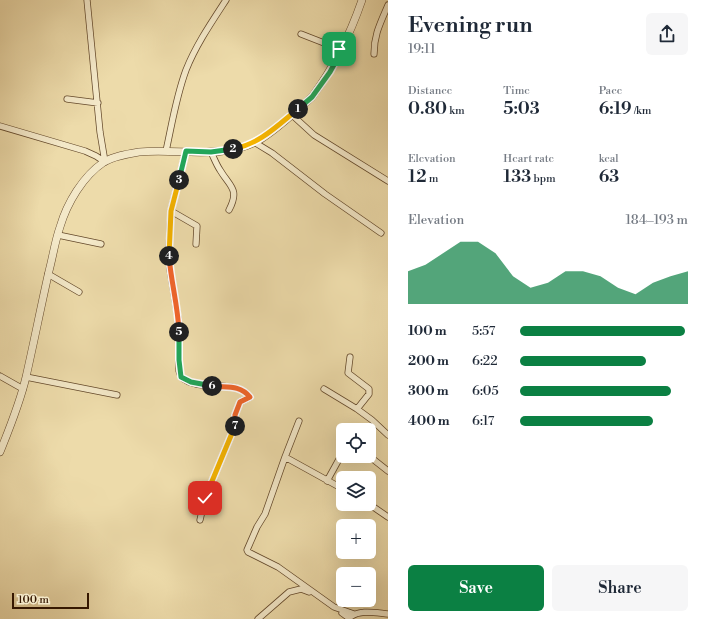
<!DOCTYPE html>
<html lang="en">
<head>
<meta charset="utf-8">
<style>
	:root { --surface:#fff; --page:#f6f6f7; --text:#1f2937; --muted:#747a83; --accent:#0b8043 }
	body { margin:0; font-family:"Libre Bodoni",serif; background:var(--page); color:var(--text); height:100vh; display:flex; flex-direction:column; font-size:15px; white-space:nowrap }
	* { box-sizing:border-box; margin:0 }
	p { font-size:13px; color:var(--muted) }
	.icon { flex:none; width:22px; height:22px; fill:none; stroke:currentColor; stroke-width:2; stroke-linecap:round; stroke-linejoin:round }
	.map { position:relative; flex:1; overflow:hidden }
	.details { display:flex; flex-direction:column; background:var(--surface); width:320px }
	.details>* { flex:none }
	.controls { position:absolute; left:336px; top:423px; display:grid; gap:8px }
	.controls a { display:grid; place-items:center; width:40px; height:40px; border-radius:6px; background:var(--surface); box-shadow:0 4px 16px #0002; font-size:20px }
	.scale { position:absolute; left:12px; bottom:10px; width:77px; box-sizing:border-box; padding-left:4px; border:2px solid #361801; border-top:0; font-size:11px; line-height:14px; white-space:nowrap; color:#361801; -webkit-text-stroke:3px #f3e8c8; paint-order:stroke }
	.pin { position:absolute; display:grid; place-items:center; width:34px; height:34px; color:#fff; margin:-17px; border-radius:8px; box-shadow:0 2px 6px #0006 }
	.km { position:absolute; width:20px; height:20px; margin:-10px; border-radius:50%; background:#222; color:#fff; font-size:11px; line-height:20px; text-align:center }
	.round { display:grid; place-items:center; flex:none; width:42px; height:42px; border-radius:6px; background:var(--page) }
	.summary { display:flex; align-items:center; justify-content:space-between; height:68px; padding:0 20px }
	h1 { font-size:22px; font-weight:600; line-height:30px }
	.stats { display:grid; grid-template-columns:repeat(3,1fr); gap:6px; height:68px; padding:4px 20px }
	.stats div { display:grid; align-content:center }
	.stats b { font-size:17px; font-weight:600 }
	.stats small { font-size:11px; font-weight:400 }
	.stats p { font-size:11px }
	.chart { height:112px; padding:8px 20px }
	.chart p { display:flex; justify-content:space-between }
	.chart svg { width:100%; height:72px; margin-top:4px; fill:var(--accent); opacity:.7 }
	.action { display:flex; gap:8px; margin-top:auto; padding:8px 20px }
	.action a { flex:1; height:46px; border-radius:6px; background:var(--accent); color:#fff; font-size:16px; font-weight:600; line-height:46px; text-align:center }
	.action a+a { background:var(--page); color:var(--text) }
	ul { padding:0 20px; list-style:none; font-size:13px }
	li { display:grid; grid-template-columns:64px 48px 1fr; align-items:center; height:30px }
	li i { height:10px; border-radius:5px; background:var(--accent) }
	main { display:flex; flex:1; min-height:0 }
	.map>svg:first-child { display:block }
</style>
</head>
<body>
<main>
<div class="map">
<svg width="388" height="619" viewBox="0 0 388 619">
	<rect width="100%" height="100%" fill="#eddbaa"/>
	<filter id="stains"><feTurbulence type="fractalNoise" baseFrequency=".005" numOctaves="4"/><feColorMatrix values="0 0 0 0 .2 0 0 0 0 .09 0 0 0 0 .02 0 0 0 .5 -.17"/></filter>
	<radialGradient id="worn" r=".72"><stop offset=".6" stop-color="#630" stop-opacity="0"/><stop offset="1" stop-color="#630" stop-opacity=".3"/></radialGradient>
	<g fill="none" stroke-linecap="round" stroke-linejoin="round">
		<g stroke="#64492b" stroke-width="7">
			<path id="minor" d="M87 0 100 132 105 162
				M301 34 342 50
				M374 54C374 34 381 22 388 5
				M67 99 98 103
				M291 114 314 135 388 181
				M0 126 85 151 96 156 105 162
				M254 142 272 153 325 194 381 233
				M166 151C172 124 176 97 186 70 196 45 211 23 226 0
				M186 151 171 211 169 248 170 270 178 318 179 371 181 377C200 394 234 377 250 397L240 402 235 415V426L205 498 200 520
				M211 152C214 158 216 164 220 170 230 187 240 189 229 210
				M171 211 197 226 196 244
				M58 235 101 244
				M48 274 79 292
				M350 357 348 373 369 389V394L357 409 372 420 388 435
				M0 376 23 389
				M26 377 117 395
				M324 389 357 409
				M299 421 285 457 343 489
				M369 456 388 471
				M285 457 265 514 257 527 247 550 248 552 278 567 334 607 354 614
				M327 481 343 452
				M369 504 388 517
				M342 613 349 618C359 609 376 613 388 614
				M258 619 289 592 301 589 309 592"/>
		</g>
		<g stroke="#64492b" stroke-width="8">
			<path id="tertiary" d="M0 452C10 427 20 403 26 377 34 342 41 306 49 271 53 256 55 241 60 227 67 203 83 176 104 162 114 156 127 154 139 152 179 148 224 161 261 139 279 128 296 111 312 97 334 67 350 35 362 0"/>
		</g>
		<use href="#minor" stroke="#f3e8c8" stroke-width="5.5"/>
		<use href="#tertiary" stroke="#f3e8c8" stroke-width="7"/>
	</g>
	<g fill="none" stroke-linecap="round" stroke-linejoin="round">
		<g stroke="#fff" stroke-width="8">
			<path id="split-1" d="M298 109 312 97 330 72 342 50 339 49"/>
		</g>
		<g stroke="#fff" stroke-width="8">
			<path id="split-2" d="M233 149C260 144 278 125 298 109"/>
		</g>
		<g stroke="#fff" stroke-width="8">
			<path id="split-3" d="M179 180 186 151 211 152 233 149"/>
		</g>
		<g stroke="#fff" stroke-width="8">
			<path id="split-4" d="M169 256 171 211 179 180"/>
		</g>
		<g stroke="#fff" stroke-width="8">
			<path id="split-5" d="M169 256C171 282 178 306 179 332"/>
		</g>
		<g stroke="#fff" stroke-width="8">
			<path id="split-6" d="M179 332V360L181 377 191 382 212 386"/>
		</g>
		<g stroke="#fff" stroke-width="8">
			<path id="split-7" d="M212 386C226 388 239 384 250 397L240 402 235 415V426"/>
		</g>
		<g stroke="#fff" stroke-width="8">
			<path id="split-8" d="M205 498 235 426"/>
		</g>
		<use href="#split-1" stroke="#22a559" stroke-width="5"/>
		<use href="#split-2" stroke="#f5b400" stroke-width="5"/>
		<use href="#split-3" stroke="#22a559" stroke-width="5"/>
		<use href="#split-4" stroke="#f5b400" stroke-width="5"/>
		<use href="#split-5" stroke="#f0652b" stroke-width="5"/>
		<use href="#split-6" stroke="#22a559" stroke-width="5"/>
		<use href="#split-7" stroke="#f0652b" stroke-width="5"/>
		<use href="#split-8" stroke="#f5b400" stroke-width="5"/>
	</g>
	<rect width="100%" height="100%" filter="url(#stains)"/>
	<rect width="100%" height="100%" fill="url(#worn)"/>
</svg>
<div class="controls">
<a><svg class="icon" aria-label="locate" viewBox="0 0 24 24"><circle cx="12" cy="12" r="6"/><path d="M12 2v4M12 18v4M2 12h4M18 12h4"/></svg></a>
<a><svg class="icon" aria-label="layers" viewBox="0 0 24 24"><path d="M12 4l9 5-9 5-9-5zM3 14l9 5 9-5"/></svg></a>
<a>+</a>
<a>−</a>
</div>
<div class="scale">100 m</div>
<div class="pin" style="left:339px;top:49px;background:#1e9e55"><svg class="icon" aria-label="arrive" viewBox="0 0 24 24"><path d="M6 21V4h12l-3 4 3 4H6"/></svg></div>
<div class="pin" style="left:205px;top:498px;background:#d93025"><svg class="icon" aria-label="check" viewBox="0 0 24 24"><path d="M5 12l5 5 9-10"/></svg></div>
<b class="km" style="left:298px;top:109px">1</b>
<b class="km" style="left:233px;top:149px">2</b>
<b class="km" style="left:179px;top:180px">3</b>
<b class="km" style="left:169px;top:256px">4</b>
<b class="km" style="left:179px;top:332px">5</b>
<b class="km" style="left:212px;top:386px">6</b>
<b class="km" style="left:235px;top:426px">7</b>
</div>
<section class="details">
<div class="summary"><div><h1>Evening run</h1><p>19:11</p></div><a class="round"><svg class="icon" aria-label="share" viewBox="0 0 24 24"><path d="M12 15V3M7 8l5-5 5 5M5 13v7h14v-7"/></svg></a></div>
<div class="stats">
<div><p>Distance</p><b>0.80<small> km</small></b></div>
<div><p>Time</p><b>5:03</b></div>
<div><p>Pace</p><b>6:19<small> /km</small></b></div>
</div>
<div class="stats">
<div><p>Elevation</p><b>12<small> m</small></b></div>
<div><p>Heart rate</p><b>133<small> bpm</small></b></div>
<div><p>kcal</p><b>63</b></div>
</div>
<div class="chart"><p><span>Elevation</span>184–193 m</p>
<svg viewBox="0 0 160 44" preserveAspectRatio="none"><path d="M0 44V24L10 20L20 13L30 6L40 6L50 13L60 27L70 34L80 31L90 24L100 24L110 27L120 34L130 38L140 31L150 27L160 24V44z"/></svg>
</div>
<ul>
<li><b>100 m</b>5:57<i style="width:98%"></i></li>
<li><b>200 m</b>6:22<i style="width:75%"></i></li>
<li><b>300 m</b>6:05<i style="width:90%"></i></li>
<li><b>400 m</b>6:17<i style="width:79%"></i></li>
</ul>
<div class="action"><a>Save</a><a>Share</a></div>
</section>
</main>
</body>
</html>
